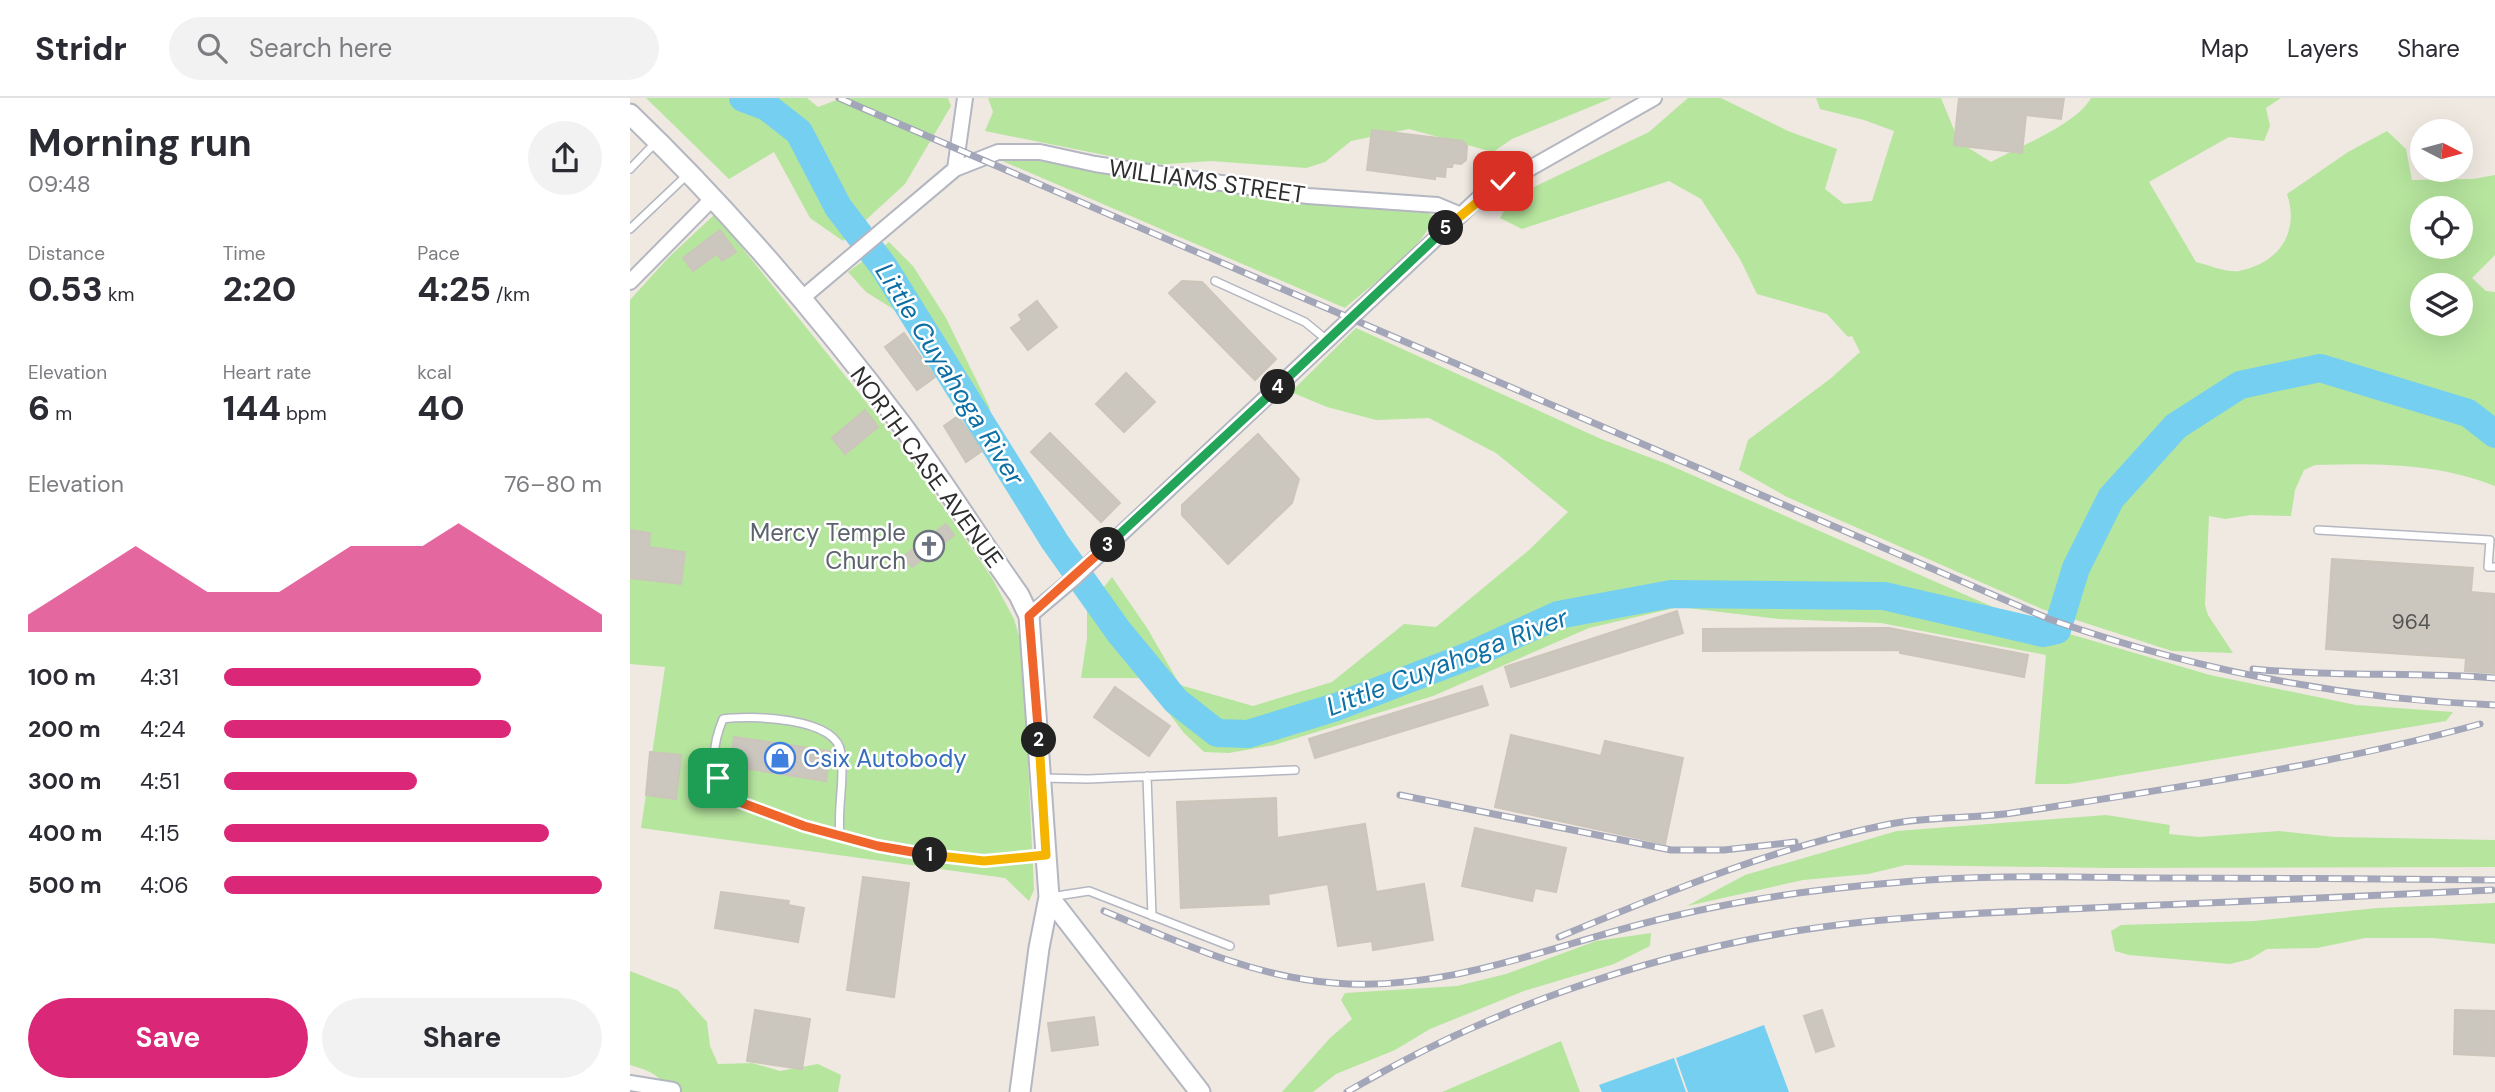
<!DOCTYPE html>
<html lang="en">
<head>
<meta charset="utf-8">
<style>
	:root { --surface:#fff; --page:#f2f2f3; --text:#2b2b33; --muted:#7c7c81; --line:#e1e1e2; --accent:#db2777 }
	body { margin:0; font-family:"DM Sans",sans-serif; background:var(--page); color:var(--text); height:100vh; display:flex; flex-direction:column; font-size:26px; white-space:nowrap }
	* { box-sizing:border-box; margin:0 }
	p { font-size:23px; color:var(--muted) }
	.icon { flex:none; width:38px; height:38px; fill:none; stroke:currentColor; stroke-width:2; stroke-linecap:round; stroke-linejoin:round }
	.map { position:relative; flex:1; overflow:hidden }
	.drawer { display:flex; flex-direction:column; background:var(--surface); width:630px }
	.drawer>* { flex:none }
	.needle { width:46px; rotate:96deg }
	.controls { position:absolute; left:1780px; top:21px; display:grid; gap:14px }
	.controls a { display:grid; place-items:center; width:63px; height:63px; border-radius:50%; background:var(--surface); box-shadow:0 7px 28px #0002; font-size:35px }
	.pin { position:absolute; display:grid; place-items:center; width:60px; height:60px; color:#fff; margin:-30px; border-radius:14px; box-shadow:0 4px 10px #0006 }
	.km { position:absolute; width:35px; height:35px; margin:-18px; border-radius:50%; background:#222; color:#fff; font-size:19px; line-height:35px; text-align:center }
	.round { display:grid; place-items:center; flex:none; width:74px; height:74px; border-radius:37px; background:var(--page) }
	.summary { display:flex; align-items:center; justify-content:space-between; height:119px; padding:0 28px }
	h1 { font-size:38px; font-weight:700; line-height:52px }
	.metrics { display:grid; grid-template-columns:repeat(3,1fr); gap:10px; height:119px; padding:7px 28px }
	.metrics div { display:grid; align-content:center }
	.metrics b { font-size:35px; font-weight:700 }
	.metrics small { font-size:19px; font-weight:400 }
	.metrics p { font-size:19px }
	.chart { height:196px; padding:14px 28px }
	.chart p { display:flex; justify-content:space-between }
	.chart svg { width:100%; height:126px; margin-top:7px; fill:var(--accent); opacity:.7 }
	.primary-button { display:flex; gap:14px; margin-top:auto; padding:14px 28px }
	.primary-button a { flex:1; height:80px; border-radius:42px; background:var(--accent); color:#fff; font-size:28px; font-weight:700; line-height:80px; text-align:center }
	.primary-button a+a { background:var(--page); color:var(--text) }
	ul { padding:0 28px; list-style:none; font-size:23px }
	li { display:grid; grid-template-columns:112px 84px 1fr; align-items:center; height:52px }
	li i { height:18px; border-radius:9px; background:var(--accent) }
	header { display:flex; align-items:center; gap:42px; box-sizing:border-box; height:98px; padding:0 35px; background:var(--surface); border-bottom:2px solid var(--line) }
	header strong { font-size:33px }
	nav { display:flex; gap:38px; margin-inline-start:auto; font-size:24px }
	.search { width:490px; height:63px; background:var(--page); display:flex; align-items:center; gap:18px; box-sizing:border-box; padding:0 24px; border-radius:38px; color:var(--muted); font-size:26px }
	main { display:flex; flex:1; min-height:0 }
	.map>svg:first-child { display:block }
</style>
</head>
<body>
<header>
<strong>Stridr</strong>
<div class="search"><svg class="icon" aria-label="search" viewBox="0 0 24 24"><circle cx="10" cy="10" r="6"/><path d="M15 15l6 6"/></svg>Search here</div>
<nav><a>Map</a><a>Layers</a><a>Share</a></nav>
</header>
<main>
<section class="drawer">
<div class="summary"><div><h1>Morning run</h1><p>09:48</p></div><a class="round"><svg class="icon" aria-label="share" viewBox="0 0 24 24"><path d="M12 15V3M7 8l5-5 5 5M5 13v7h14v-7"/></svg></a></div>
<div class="metrics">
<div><p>Distance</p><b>0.53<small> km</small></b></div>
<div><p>Time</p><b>2:20</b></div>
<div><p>Pace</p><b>4:25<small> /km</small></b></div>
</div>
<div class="metrics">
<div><p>Elevation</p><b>6<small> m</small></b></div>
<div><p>Heart rate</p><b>144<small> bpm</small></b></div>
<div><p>kcal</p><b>40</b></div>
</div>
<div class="chart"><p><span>Elevation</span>76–80 m</p>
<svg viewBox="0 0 160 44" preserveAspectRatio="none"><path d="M0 44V38L10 30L20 22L30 14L40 22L50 30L60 30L70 30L80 22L90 14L100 14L110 14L120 6L130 14L140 22L150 30L160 38V44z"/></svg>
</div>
<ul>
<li><b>100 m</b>4:31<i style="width:68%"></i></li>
<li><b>200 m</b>4:24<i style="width:76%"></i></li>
<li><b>300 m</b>4:51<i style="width:51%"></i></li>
<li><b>400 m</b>4:15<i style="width:86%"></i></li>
<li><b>500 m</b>4:06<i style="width:100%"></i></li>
</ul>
<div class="primary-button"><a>Save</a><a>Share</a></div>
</section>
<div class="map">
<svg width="1865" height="994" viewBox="0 0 1865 994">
	<rect width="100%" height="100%" fill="#efe9e1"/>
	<path fill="#b6e59e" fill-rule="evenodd" d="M16 0H177L188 9 212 0H318L321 8 275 86 213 143 180 120 144 54 99 81Z
		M358 0H982L882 41 863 54 779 31 721 43 695 64 676 70 581 63 524 67 355 33 363 14Z
		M1058 0H1091L1158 33 1207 51 1195 91 1214 106 1242 103 1264 33 1234 22 1190 11 1186 0H1311L1329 44 1361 64C1388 49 1446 27 1461 0H1651L1636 10 1640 28 1634 43 1599 39 1519 84 1566 164C1578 167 1597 175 1609 173 1649 165 1670 134 1657 96L1718 54 1757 33 1776 51 1782 82 1843 81 1865 77V157L1842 180 1856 193 1865 194V388C1808 365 1746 365 1685 367L1674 372 1665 392 1661 418 1621 417 1595 421 1579 418 1575 507 1578 517 1603 555 1542 553 1412 511 1157 399 1109 372 1118 342 1200 281 1230 254 1222 238 1218 239 1197 216 1127 196 1110 161 1071 101 1039 83 892 131 870 120 881 100 1019 34ZM1792 110H1830V149H1792ZM1792 187H1830V226H1792Z
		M381 59 646 97 795 113 803 118C799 146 737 190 715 210L370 62Z
		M85 116 270 346 362 480 384 521 391 545 394 577 404 792 399 803 375 780 11 730 35 569 0 566V202L38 160Z
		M259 144 283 168 316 220 359 308 363 324 360 334 353 333 268 214 236 194 218 174Z
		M726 230 971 341 1037 366 1395 523 1580 577 1726 607 1823 614 1816 623 1439 686H1405L1416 557 1251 525 1149 521 1049 509 959 530 803 598 644 647 599 655 574 654 554 635 512 580H451L457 540V510L482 479 517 530 550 587 623 608 702 584 774 526 806 529 899 452 938 414 866 355 799 320 746 322 697 309 661 294Z
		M1476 717 1540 727 1539 736 1569 739 1649 733 1704 739 1865 742V769L1479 770 1276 767 1238 776 1173 782 1057 808 1115 777 1267 733Z
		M1865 805V846L1803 840H1735L1687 850 1637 851 1620 861 1600 866 1499 857 1485 853 1481 833 1491 827 1624 823 1747 810Z
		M1021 835 1020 848 984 866 894 893 800 931 765 952 706 976 683 994H652L700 940 722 921 711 902 715 895 827 888 876 876 966 843Z
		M0 873 48 892 77 924 80 948 88 966 122 965 150 973 188 966 211 977 208 994H39C29 975 19 973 0 967Z
		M931 943 950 994H812Z"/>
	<path fill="#75cff0" d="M1134 927 1159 994H1058L1046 960Z
		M1044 960 1056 994H972L969 987Z"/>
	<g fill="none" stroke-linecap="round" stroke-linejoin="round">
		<path stroke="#75cff0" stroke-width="28" d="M113 0 137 9 169 34 208 109 254 169 425 444 489 534 546 603 587 635 618 636 706 609 841 557 928 517 1041 496 1254 498 1413 535 1427 532 1446 470 1481 400 1546 328 1610 287 1690 270 1838 315 1865 336"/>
	</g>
	<path fill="#cbc7bf" stroke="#cbc5ba" stroke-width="2" d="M1329 0H1434L1431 21 1396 17 1392 55 1324 47Z
		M742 32 833 43 837 48 836 62 831 66 823 65 822 69H816L815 79 805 78V81L737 72Z
		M90 132 106 154 92 163 87 156 63 173 53 160Z
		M552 183 572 184 646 261 625 282 539 195Z
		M407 203 427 229 398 252 381 230 392 222 389 217Z
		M274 235 305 279 287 292 255 249Z
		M496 275 525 304 494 334 466 306Z
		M235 312 248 329 215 356 202 340Z
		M328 318 352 353 336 364 314 328Z
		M420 335 490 405 471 424 401 354Z
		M628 336 669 381 662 405 598 466 552 417V407Z
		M316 426 324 437 282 469 274 458Z
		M0 432 20 435 19 449 55 454 51 486 0 480Z
		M1702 461 1843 470 1841 494 1865 496V575L1835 573 1836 560 1696 551Z
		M1047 513 1053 535 881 589 875 569Z
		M1259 530 1398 557 1394 579 1270 555V552L1073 553V531Z
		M852 588 858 607 685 660 679 641Z
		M485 589 540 628 519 658 464 619Z
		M881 637 971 658 975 643 1053 660 1035 746 865 709Z
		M104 639 200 653 196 683 100 668Z
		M20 654 51 657 46 701 16 697Z
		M646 700 647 740 735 726 746 794 794 786 803 842 743 852 742 843 708 848 698 786 638 796 639 806 551 810 547 704Z
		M845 730 936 750 926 794 905 790 902 803 832 788Z
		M233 779 279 785 264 899 217 892Z
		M91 794 159 803 158 807 174 810 168 844 85 830Z
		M125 912 180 921 172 971 117 963Z
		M1192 912 1204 948 1186 954 1174 918Z
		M1825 912 1865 913V958L1824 956Z
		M464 919 468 947 422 953 418 925Z"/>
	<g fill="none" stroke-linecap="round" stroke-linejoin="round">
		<g stroke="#b4b7c1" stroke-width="10">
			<path id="lane" d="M0 71 27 43
				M0 131 57 77
				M585 183 675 224 697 242
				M1688 432 1860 442 1858 469H1865
				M517 678 522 818
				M411 680 458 681 665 672
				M210 738C207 710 215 682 211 655 207 619 120 617 93 621 81 650 79 676 103 700 112 709 134 713 147 718 211 742 282 760 351 763 372 764 394 759 415 757
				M420 799 459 793 600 848"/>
		</g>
		<g stroke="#b4b7c1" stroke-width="18">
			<path id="street" d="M325 71 368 54H410L465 66 678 98 807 107 831 117
				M0 184 84 99
				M171 201 325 71 335 0
				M399 518 444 480 851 98 1024 0
				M0 985 43 992"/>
		</g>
		<g stroke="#b4b7c1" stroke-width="23">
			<path id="secondary" d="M0 16C100 112 189 217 272 327 313 383 349 441 389 497L399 518 419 799 409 850 390 994
				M419 799 570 994"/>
		</g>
		<use href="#lane" stroke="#fff" stroke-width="7"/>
		<use href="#street" stroke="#fff" stroke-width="14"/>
		<use href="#secondary" stroke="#fff" stroke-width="19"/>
		<g stroke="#a3a6b8" stroke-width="7">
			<path id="rail" d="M209 0 1419 521C1564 572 1711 601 1865 607
				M1623 571C1703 579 1784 574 1865 580
				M770 697 1041 752H1094L1165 744
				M474 813C548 844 624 879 704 885 821 895 931 843 1044 818 1115 801 1188 791 1261 785 1349 776 1436 779 1524 780 1638 780 1751 781 1865 782
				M929 839C1037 794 1146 749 1260 726 1300 718 1341 721 1382 715 1538 691 1698 668 1850 626
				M717 994C853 914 1009 859 1165 833 1263 817 1361 815 1460 810 1594 804 1728 799 1862 792"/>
		</g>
		<use href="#rail" stroke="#fff" stroke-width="4.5" stroke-dasharray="13" stroke-linecap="butt"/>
	</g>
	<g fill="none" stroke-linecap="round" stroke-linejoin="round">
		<g stroke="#fff" stroke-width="14">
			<path id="split-1" d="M88 680 104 702 174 728 248 748 300 757"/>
		</g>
		<g stroke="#fff" stroke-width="14">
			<path id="split-2" d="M300 757 354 763 416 757 409 642"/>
		</g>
		<g stroke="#fff" stroke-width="14">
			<path id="split-3" d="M409 642 399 518 478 447"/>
		</g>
		<g stroke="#fff" stroke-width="14">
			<path id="split-4" d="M478 447 648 289"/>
		</g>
		<g stroke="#fff" stroke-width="14">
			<path id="split-5" d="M648 289 816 130"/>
		</g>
		<g stroke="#fff" stroke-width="14">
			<path id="split-6" d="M816 130 873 83"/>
		</g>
		<use href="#split-1" stroke="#f0652b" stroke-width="9"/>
		<use href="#split-2" stroke="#f5b400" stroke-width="9"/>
		<use href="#split-3" stroke="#f0652b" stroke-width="9"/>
		<use href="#split-4" stroke="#22a559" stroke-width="9"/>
		<use href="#split-5" stroke="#22a559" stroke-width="9"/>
		<use href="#split-6" stroke="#f5b400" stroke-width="9"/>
	</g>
	<defs>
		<g id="church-ring" transform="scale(1.575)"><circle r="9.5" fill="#fff" stroke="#6b7280" stroke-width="1.5"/><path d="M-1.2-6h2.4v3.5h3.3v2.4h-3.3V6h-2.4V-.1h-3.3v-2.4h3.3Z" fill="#6b7280"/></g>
		<g id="shop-ring" transform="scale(1.575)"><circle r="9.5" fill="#fff" stroke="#3f7fe0" stroke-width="1.5"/><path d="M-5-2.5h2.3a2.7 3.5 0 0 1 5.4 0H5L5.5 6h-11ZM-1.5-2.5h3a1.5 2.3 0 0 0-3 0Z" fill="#3f7fe0"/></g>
	</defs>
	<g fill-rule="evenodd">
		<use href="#church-ring" x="299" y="448"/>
		<use href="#shop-ring" x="150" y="660"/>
	</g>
	<g text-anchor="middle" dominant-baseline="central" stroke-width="5" stroke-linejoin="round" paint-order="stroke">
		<g font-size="21" fill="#555452">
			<text x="1781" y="524">964</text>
		</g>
		<g font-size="24" fill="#2e2e2e" stroke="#fff">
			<text transform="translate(577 83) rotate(8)">WILLIAMS STREET</text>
			<text transform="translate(297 369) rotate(54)">NORTH CASE AVENUE</text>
		</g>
		<g font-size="24" fill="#5b616d" stroke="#fff" text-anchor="end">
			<text x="276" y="434">Mercy Temple<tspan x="276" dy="28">Church</tspan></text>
		</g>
		<g font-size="24" fill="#366cbe" stroke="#fff" text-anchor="start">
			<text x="173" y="660">Csix Autobody</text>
		</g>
		<g font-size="26" font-style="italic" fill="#0d6fa3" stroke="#fff">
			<text transform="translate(320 276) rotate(58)">Little Cuyahoga River</text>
			<text transform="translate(817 564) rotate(-21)">Little Cuyahoga River</text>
		</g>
	</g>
</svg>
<div class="controls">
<a><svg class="needle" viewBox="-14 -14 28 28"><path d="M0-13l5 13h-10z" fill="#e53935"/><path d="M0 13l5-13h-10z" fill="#7c7c81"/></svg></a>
<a><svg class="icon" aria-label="locate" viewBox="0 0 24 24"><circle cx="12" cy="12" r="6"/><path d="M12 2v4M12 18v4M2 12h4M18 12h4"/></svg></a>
<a><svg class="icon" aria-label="layers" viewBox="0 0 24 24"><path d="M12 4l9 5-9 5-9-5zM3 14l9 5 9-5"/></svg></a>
</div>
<div class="pin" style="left:88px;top:680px;background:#1e9e55"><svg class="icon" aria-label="arrive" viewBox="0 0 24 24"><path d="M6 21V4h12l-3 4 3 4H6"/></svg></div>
<div class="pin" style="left:873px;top:83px;background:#d93025"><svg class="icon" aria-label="check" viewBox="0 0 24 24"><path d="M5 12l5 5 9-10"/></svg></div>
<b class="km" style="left:300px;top:757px">1</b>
<b class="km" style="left:409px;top:642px">2</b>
<b class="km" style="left:478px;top:447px">3</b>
<b class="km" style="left:648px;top:289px">4</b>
<b class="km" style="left:816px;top:130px">5</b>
</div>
</main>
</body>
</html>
